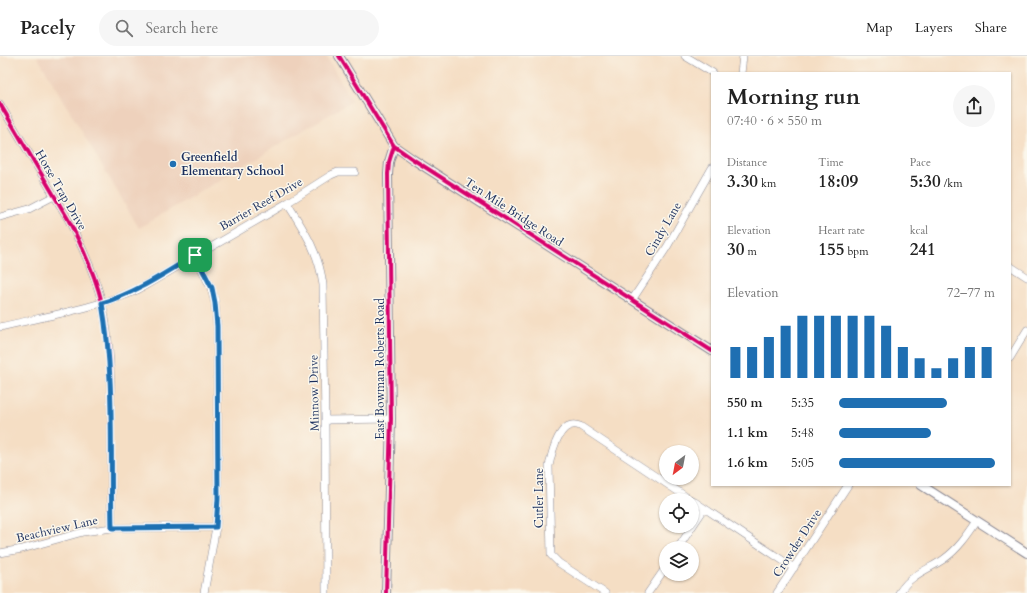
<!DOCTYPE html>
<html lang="en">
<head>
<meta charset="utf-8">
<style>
	:root { --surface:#fff; --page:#f6f6f6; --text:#222; --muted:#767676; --line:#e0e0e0; --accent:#1f6fb2 }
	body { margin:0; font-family:Cardo,serif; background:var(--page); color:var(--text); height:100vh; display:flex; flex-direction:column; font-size:15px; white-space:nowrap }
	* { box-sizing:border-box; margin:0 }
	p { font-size:13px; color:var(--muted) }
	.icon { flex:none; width:22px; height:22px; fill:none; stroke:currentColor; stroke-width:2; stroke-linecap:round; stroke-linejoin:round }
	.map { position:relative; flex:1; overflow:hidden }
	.panel { position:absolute; left:711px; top:16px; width:300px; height:414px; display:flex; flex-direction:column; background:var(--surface); border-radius:0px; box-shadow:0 1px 3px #0004 }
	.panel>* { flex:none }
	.needle { width:26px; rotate:212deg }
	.buttons { position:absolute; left:659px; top:389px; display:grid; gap:8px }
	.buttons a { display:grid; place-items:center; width:40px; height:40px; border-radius:50%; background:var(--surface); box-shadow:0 1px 3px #0004; font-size:20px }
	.pin { position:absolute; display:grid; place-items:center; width:34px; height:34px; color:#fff; margin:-17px; border-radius:8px; box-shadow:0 2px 6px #0006 }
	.round { display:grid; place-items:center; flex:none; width:42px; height:42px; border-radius:21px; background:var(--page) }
	.headline { display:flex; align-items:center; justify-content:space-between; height:68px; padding:0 16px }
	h1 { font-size:22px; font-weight:700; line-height:30px }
	.figures { display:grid; grid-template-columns:repeat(3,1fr); gap:6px; height:68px; padding:4px 16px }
	.figures div { display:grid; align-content:center }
	.figures b { font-size:17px; font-weight:700 }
	.figures small { font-size:11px; font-weight:400 }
	.figures p { font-size:11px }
	.chart { height:112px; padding:8px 16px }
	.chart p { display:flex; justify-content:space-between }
	.chart svg { width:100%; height:72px; margin-top:4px; stroke:var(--accent); stroke-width:6 }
	ul { padding:0 16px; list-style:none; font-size:13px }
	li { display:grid; grid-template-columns:64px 48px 1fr; align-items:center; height:30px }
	li i { height:10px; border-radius:5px; background:var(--accent) }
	header { display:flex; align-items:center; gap:24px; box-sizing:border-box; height:56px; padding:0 20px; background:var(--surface); border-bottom:1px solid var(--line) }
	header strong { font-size:19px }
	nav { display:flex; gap:22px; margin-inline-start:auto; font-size:14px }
	.search { width:280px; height:36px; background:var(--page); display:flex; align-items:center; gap:10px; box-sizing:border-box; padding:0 14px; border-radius:22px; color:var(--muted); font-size:15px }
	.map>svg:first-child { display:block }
</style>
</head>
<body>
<header>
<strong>Pacely</strong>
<div class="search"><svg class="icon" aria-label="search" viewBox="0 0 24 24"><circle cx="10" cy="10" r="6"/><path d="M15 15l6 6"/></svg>Search here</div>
<nav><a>Map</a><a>Layers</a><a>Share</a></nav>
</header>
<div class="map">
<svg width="1027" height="537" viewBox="0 0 1027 537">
	<rect width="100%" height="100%" fill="#fbf7ec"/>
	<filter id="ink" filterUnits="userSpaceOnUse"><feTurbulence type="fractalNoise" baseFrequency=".025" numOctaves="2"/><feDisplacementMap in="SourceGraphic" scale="8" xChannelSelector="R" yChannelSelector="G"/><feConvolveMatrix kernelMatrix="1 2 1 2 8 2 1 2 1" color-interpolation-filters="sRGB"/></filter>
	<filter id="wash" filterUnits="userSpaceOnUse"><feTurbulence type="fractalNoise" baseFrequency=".012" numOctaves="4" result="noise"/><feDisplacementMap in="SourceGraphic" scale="16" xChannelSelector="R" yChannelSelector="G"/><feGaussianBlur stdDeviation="0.9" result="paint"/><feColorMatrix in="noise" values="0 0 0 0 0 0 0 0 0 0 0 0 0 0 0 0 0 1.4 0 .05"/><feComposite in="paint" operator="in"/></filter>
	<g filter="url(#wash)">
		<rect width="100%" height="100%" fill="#f5dec4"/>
		<path fill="#eed1bc" d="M37 0H326L352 45 139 172Z"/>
	</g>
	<g filter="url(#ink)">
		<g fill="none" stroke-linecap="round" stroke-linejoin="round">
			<g stroke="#888691" stroke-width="8">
				<path id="minor" d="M685 0 713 17
					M741 17 743 0
					M0 48 68 163C82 190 95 218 102 247 111 286 111 326 111 366 111 401 111 437 112 472
					M287 147C304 174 319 196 323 229L325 364 326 537
					M0 161 29 153 54 140
					M195 199 211 232 215 247 217 270 218 443 216 471 204 537
					M1010 210 1027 221
					M632 244 667 191 712 112
					M0 271C46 260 95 253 139 233L287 147 331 119 338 116H355
					M1010 302 1027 274
					M325 364 391 363
					M692 444 794 512
					M678 492 704 453
					M0 497 22 493 83 476 112 472 216 471
					M605 537 559 507 551 499 549 410C552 395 560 362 580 370L691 444
					M648 537 666 511
					M777 537 848 429
					M899 537C903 531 908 525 914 521 923 514 934 510 944 503 958 493 967 480 977 465"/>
			</g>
			<g stroke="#888691" stroke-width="10">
				<path id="tertiary" d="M339 0 394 90 414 104 712 295
					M921 429 1027 497
					M386 537 391 363 388 118 389 106 394 90"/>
			</g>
			<use href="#minor" stroke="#fff" stroke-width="7"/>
			<use href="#tertiary" stroke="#fff" stroke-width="8"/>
			<g stroke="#fbf7ec" stroke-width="6">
				<path id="cycleway" d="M339 0 394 90 414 104 712 295
					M0 48 68 163C82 190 95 218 102 247 111 286 111 326 111 366 111 401 111 437 112 472
					M386 537 391 363 388 118 389 106 394 90"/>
			</g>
			<use href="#cycleway" stroke="#d6006c" stroke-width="4"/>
		</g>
	</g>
	<g fill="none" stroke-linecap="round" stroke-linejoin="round" filter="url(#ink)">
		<g stroke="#fff" stroke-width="8">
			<path id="route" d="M195 199 212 232 215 247 217 270 218 443 216 471 112 472C110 397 115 322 102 247 136 237 165 217 195 199Z"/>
		</g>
		<use href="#route" stroke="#1f6fb2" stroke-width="5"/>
	</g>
	<circle fill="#1f6fb2" stroke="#fbf7ec" stroke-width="1.5" cx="173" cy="108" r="4"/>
	<g text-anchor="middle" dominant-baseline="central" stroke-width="3" stroke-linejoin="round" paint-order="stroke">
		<g font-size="12" font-weight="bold" fill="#1b2f5e" stroke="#fbf7ec" text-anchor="start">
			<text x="181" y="101">Greenfield<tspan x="181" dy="14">Elementary School</tspan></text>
		</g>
		<g font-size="12" fill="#1b2f5e" stroke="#fbf7ec">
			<text transform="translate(61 134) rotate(60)">Horse Trap Drive</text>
			<text transform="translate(261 148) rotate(-30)">Barrier Reef Drive</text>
			<text transform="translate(514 156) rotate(33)">Ten Mile Bridge Road</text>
			<text transform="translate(663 173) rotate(-60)">Cindy Lane</text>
			<text transform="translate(380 313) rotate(-90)">East Bowman Roberts Road</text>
			<text transform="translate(314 337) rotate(-91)">Minnow Drive</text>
			<text transform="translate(539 442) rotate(-90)">Cutler Lane</text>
			<text transform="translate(57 473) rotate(-13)">Beachview Lane</text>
			<text transform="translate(797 487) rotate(-57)">Crowder Drive</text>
		</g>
	</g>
</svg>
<div class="buttons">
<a><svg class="needle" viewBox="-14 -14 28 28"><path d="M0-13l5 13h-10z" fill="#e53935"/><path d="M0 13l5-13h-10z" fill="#767676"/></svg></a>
<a><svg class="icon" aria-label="locate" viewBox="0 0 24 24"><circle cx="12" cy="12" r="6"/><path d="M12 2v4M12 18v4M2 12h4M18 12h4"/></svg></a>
<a><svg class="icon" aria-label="layers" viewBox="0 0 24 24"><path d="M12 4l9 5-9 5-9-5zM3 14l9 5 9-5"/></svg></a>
</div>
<div class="pin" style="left:195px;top:199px;background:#1e9e55"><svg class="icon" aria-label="arrive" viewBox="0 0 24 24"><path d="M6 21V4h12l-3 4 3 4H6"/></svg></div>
<section class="panel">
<div class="headline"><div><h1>Morning run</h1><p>07:40 · 6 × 550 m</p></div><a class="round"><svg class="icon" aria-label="share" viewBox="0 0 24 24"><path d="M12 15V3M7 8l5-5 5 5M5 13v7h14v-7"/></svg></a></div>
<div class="figures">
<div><p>Distance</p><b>3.30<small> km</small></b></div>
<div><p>Time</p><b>18:09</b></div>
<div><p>Pace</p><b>5:30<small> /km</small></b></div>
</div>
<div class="figures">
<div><p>Elevation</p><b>30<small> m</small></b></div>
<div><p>Heart rate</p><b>155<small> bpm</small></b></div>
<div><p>kcal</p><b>241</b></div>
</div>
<div class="chart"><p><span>Elevation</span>72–77 m</p>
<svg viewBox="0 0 160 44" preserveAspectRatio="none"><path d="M5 44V25M15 44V25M25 44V19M35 44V12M45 44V6M55 44V6M65 44V6M75 44V6M85 44V6M95 44V12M105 44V25M115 44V32M125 44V38M135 44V32M145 44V25M155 44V25"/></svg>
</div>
<ul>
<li><b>550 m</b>5:35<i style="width:69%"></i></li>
<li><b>1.1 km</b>5:48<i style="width:59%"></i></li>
<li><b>1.6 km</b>5:05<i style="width:100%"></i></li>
</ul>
</section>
</div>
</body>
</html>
